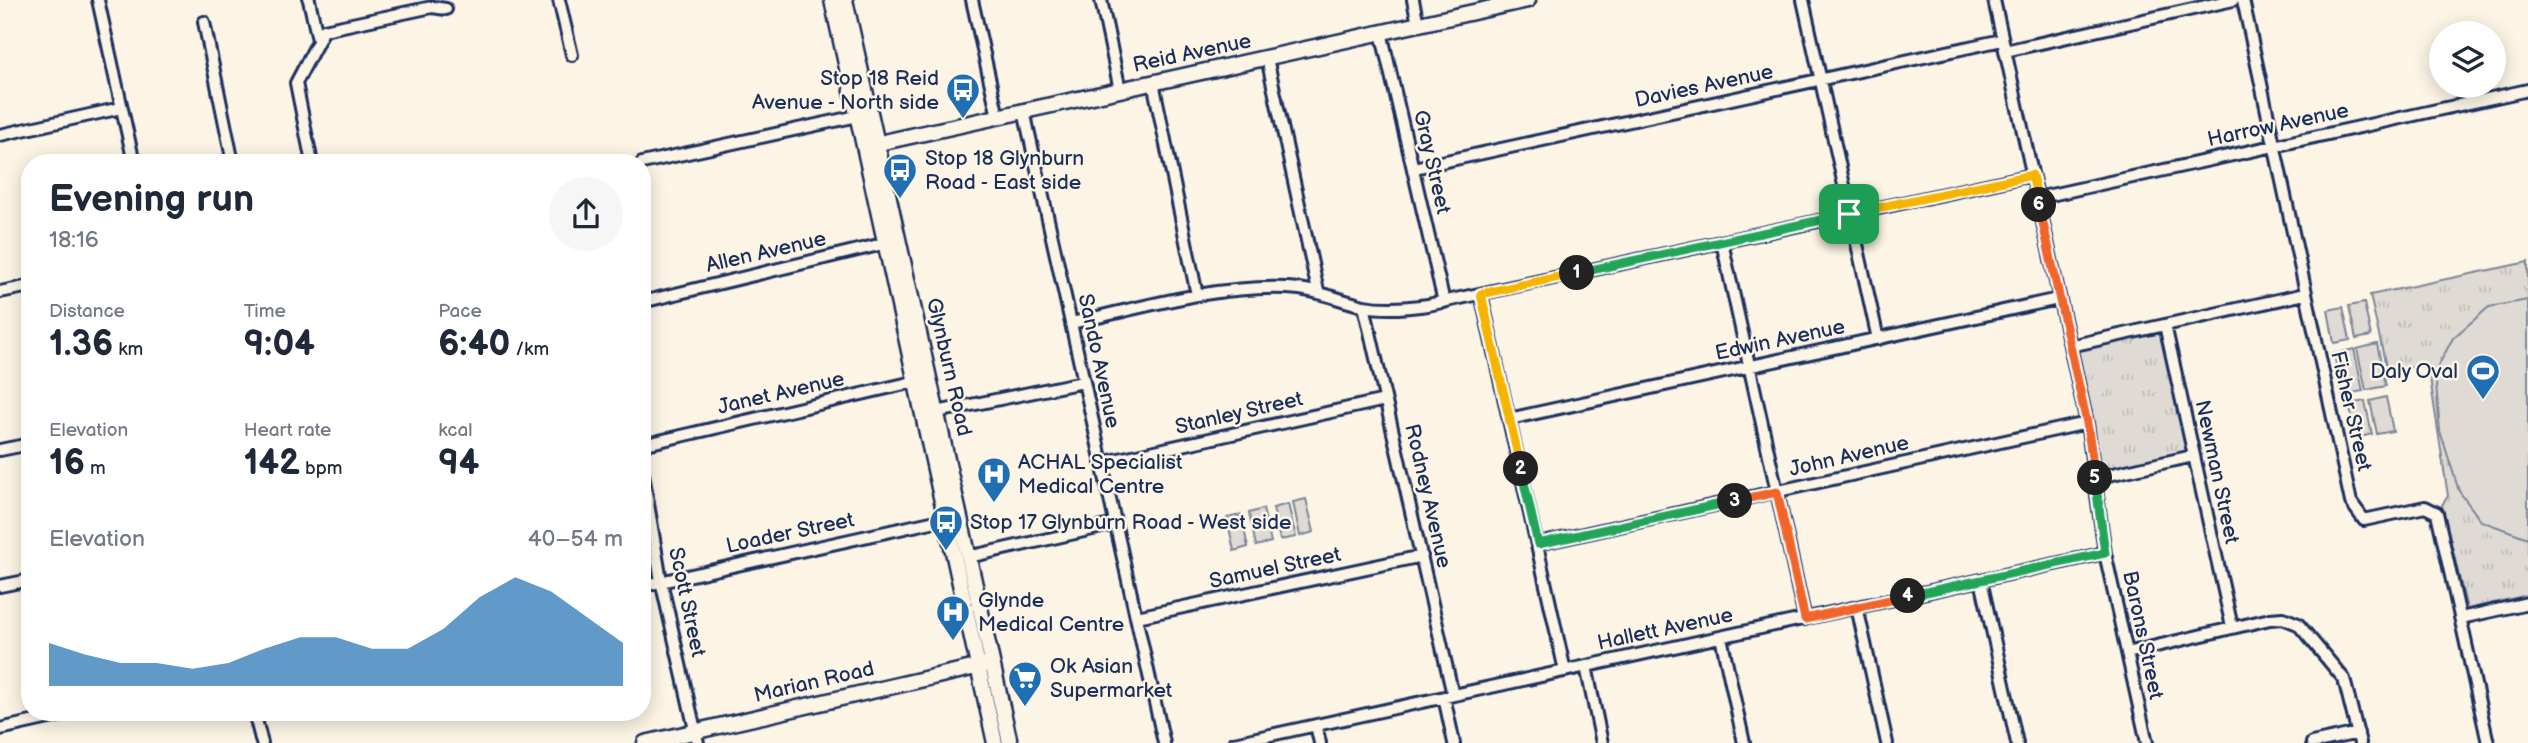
<!DOCTYPE html>
<html lang="en">
<head>
<meta charset="utf-8">
<style>
	:root { --surface:#fff; --page:#f6f6f7; --text:#1f2937; --muted:#747a83; --accent:#1f6fb2 }
	body { margin:0; font-family:"Balsamiq Sans",sans-serif; background:var(--page); color:var(--text); height:100vh; display:flex; flex-direction:column; font-size:26px; white-space:nowrap }
	* { box-sizing:border-box; margin:0 }
	p { font-size:23px; color:var(--muted) }
	.icon { flex:none; width:38px; height:38px; fill:none; stroke:currentColor; stroke-width:2; stroke-linecap:round; stroke-linejoin:round }
	.map { position:relative; flex:1; overflow:hidden }
	.drawer { position:absolute; left:21px; top:154px; width:630px; height:567px; display:flex; flex-direction:column; background:var(--surface); border-radius:28px; box-shadow:0 4px 18px #0003 }
	.drawer>* { flex:none }
	.fabs { position:absolute; left:2429px; top:21px; display:grid; gap:14px }
	.fabs a { display:grid; place-items:center; width:77px; height:77px; border-radius:50%; background:var(--surface); box-shadow:0 4px 18px #0003; font-size:35px }
	.pin { position:absolute; display:grid; place-items:center; width:60px; height:60px; color:#fff; margin:-30px; border-radius:14px; box-shadow:0 4px 10px #0006 }
	.km { position:absolute; width:35px; height:35px; margin:-18px; border-radius:50%; background:#222; color:#fff; font-size:19px; line-height:35px; text-align:center }
	.round { display:grid; place-items:center; flex:none; width:74px; height:74px; border-radius:37px; background:var(--page) }
	.headline { display:flex; align-items:center; justify-content:space-between; height:119px; padding:0 28px }
	h1 { font-size:38px; font-weight:600; line-height:52px }
	.stats { display:grid; grid-template-columns:repeat(3,1fr); gap:10px; height:119px; padding:7px 28px }
	.stats div { display:grid; align-content:center }
	.stats b { font-size:35px; font-weight:600 }
	.stats small { font-size:19px; font-weight:400 }
	.stats p { font-size:19px }
	.chart { height:196px; padding:14px 28px }
	.chart p { display:flex; justify-content:space-between }
	.chart svg { width:100%; height:126px; margin-top:7px; fill:var(--accent); opacity:.7 }
	.map>svg:first-child { display:block }
</style>
</head>
<body>
<div class="map">
<svg width="2528" height="743" viewBox="0 0 2528 743">
	<defs>
		<pattern id="park-tufts" width="24" height="20" patternUnits="userSpaceOnUse" patternTransform="scale(1.75)"><rect width="24" height="20" fill="#dfdbd4"/><path d="M3 7l-1-3M5 7V3M7 7l1-3M15 17l-1-3M17 17v-4M19 17l1-3" fill="none" stroke="#bfbcb8"/></pattern>
	</defs>
	<rect width="100%" height="100%" fill="#fcf5e5"/>
	<filter id="ink" filterUnits="userSpaceOnUse"><feTurbulence type="fractalNoise" baseFrequency=".0143" numOctaves="2"/><feDisplacementMap in="SourceGraphic" scale="14" xChannelSelector="R" yChannelSelector="G"/><feConvolveMatrix kernelMatrix="1 2 1 2 8 2 1 2 1" color-interpolation-filters="sRGB"/></filter>
	<g filter="url(#ink)">
		<path fill="url(#park-tufts)" stroke="#7d8599" stroke-width="2" d="M2528 262V595L2467 609 2442 505 2448 496 2428 365 2387 371 2370 295Z
			M2165 325 2193 456 2095 478 2070 347Z"/>
		<path fill="#dfdbd4" stroke="#7d8599" stroke-width="2" d="M2528 300V538L2481 521 2459 491 2440 431 2435 372 2453 338 2489 307Z
			M2364 303 2371 336 2356 339 2349 306Z
			M2343 307 2350 340 2334 343 2328 310Z
			M2377 344 2386 386 2366 390 2357 349Z
			M2354 349 2363 391 2342 395 2334 354Z
			M2386 397 2393 431 2377 434 2370 401Z
			M2365 401 2372 434 2356 438 2349 404Z
			M1306 499 1314 532 1300 536 1293 502Z
			M1288 504 1296 537 1280 540 1273 508Z
			M1263 509 1271 542 1256 546 1249 513Z
			M1241 515 1248 547 1234 551 1227 518Z"/>
		<g fill="none" stroke-linecap="round" stroke-linejoin="round">
			<g stroke="#1b2f5e" stroke-width="16">
				<path id="street" d="M98 0 134 163
					M309 0 318 40
					M559 0 572 55
					M972 0 998 117
					M1101 0 1120 90
					M1413 0 1418 24
					M1803 0 1878 339
					M1994 0 2087 423 2105 553 2147 743
					M2243 0 2351 502 2364 520 2425 507 2437 513 2488 743
					M204 22 233 163
					M1381 32 1444 302
					M2005 51 2233 0
					M1267 58 1318 291
					M1153 82 1197 295
					M1024 111 1164 743
					M0 135 121 108
					M312 163 296 83 324 30 432 7 446 9
					M642 163 862 115
					M1414 168 2002 40
					M2037 198 2528 90
					M1722 242 1805 619
					M0 292 30 286
					M1481 294 1565 671
					M642 302 891 242
					M1364 306 1453 695
					M1071 323C1141 308 1214 285 1287 288 1315 289 1338 300 1364 306 1386 310 1407 308 1428 305L2032 175
					M2165 325 2232 627
					M2070 346 2305 294
					M932 413 1083 382
					M1509 419 2058 299
					M642 445 922 380
					M0 450 30 444
					M1101 463 1385 400
					M642 468 661 581 698 743
					M2095 478 2193 456
					M1538 544 2087 423
					M968 557 1115 524
					M1981 580 2017 743
					M0 586 30 580
					M642 586 945 519
					M1857 607 1887 743
					M1137 617 1422 556
					M2461 618 2528 603
					M1721 637 1744 743
					M2127 653 2270 619 2283 618 2298 624 2344 679 2360 743
					M1586 666 1602 743
					M1444 697 1454 743
					M254 712 262 743
					M1316 725 1320 743
					M0 729 76 712
					M1234 743 2105 553
					M2312 743 2358 733"/>
			</g>
			<g stroke="#1b2f5e" stroke-width="19">
				<path id="secondary" d="M832 0 995 743
					M845 0 1010 743
					M870 145 1528 0
					M645 743 985 665"/>
			</g>
			<use href="#street" stroke="#fcf5e5" stroke-width="10"/>
			<use href="#secondary" stroke="#fcf5e5" stroke-width="14"/>
		</g>
	</g>
	<g fill="none" stroke-linecap="round" stroke-linejoin="round" filter="url(#ink)">
		<g stroke="#fff" stroke-width="14">
			<path id="split-1" d="M1577 273 1849 214"/>
		</g>
		<g stroke="#fff" stroke-width="14">
			<path id="split-2" d="M1521 469 1481 294 1577 273"/>
		</g>
		<g stroke="#fff" stroke-width="14">
			<path id="split-3" d="M1521 469 1538 544 1735 501"/>
		</g>
		<g stroke="#fff" stroke-width="14">
			<path id="split-4" d="M1735 501 1777 492 1805 619 1908 596"/>
		</g>
		<g stroke="#fff" stroke-width="14">
			<path id="split-5" d="M1908 596 2105 553 2095 478"/>
		</g>
		<g stroke="#fff" stroke-width="14">
			<path id="split-6" d="M2039 205 2087 423 2095 478"/>
		</g>
		<g stroke="#fff" stroke-width="14">
			<path id="split-7" d="M1849 214 2032 175 2039 205"/>
		</g>
		<use href="#split-1" stroke="#22a559" stroke-width="9"/>
		<use href="#split-2" stroke="#f5b400" stroke-width="9"/>
		<use href="#split-3" stroke="#22a559" stroke-width="9"/>
		<use href="#split-4" stroke="#f0652b" stroke-width="9"/>
		<use href="#split-5" stroke="#22a559" stroke-width="9"/>
		<use href="#split-6" stroke="#f0652b" stroke-width="9"/>
		<use href="#split-7" stroke="#f5b400" stroke-width="9"/>
	</g>
	<defs>
		<g id="bus-pin" transform="scale(1.75)"><path d="M0 17L-7.5 6A9.5 9.5 0 1 1 7.5 6Z" fill="#1f6fb2" stroke="#fcf5e5"/><path d="M-5-6H5V4H4V6H2V4H-2V6H-4V4H-5ZM-3.5-4V0h7V-4ZM-3.5 1.2v1.5H-2V1.2ZM2 1.2v1.5H3.5V1.2Z" fill="#fff"/></g>
		<g id="stadium-pin" transform="scale(1.75)"><path d="M0 17L-7.5 6A9.5 9.5 0 1 1 7.5 6Z" fill="#1f6fb2" stroke="#fcf5e5"/><path d="M0-5a6.5 5 0 1 0 0 10a6.5 5 0 1 0 0-10ZM-3.5-1.8h7v3.6h-7Z" fill="#fff"/></g>
		<g id="hospital-pin" transform="scale(1.75)"><path d="M0 17L-7.5 6A9.5 9.5 0 1 1 7.5 6Z" fill="#1f6fb2" stroke="#fcf5e5"/><path d="M-5-5h3v3.5h4V-5h3V5h-3V1.5h-4V5h-3Z" fill="#fff"/></g>
		<g id="supermarket-pin" transform="scale(1.75)"><path d="M0 17L-7.5 6A9.5 9.5 0 1 1 7.5 6Z" fill="#1f6fb2" stroke="#fcf5e5"/><path d="M-6-5.5h2.5l.6 2H6L4.5 2H-2.5L-4.4-4H-6ZM-1.5 3.2a1.3 1.3 0 1 0 .1 0ZM3 3.2a1.3 1.3 0 1 0 .1 0Z" fill="#fff"/></g>
	</defs>
	<g fill-rule="evenodd">
		<use href="#bus-pin" x="963" y="90"/>
		<use href="#bus-pin" x="900" y="170"/>
		<use href="#stadium-pin" x="2483" y="371"/>
		<use href="#hospital-pin" x="994" y="474"/>
		<use href="#bus-pin" x="946" y="522"/>
		<use href="#hospital-pin" x="953" y="612"/>
		<use href="#supermarket-pin" x="1025" y="678"/>
	</g>
	<g text-anchor="middle" dominant-baseline="central" stroke-width="5" stroke-linejoin="round" paint-order="stroke">
		<g font-size="21" fill="#1b2f5e" stroke="#fcf5e5">
			<text transform="translate(1192 53) rotate(-12)">Reid Avenue</text>
			<text transform="translate(1704 86) rotate(-12)">Davies Avenue</text>
			<text transform="translate(2278 125) rotate(-12)">Harrow Avenue</text>
			<text transform="translate(1432 162) rotate(77)">Gray Street</text>
			<text transform="translate(766 252) rotate(-13)">Allen Avenue</text>
			<text transform="translate(1780 340) rotate(-12)">Edwin Avenue</text>
			<text transform="translate(1099 361) rotate(78)">Sando Avenue</text>
			<text transform="translate(949 367) rotate(77)">Glynburn Road</text>
			<text transform="translate(781 393) rotate(-13)">Janet Avenue</text>
			<text transform="translate(2351 411) rotate(77)">Fisher Street</text>
			<text transform="translate(1239 413) rotate(-13)">Stanley Street</text>
			<text transform="translate(1849 456) rotate(-13)">John Avenue</text>
			<text transform="translate(2217 472) rotate(78)">Newman Street</text>
			<text transform="translate(1428 496) rotate(77)">Rodney Avenue</text>
			<text transform="translate(790 533) rotate(-12)">Loader Street</text>
			<text transform="translate(1275 568) rotate(-12)">Samuel Street</text>
			<text transform="translate(687 602) rotate(78)">Scott Street</text>
			<text transform="translate(1665 629) rotate(-12)">Hallett Avenue</text>
			<text transform="translate(2143 635) rotate(78)">Barons Street</text>
			<text transform="translate(814 682) rotate(-13)">Marian Road</text>
		</g>
		<g font-size="21" fill="#1b2f5e" stroke="#fcf5e5" text-anchor="start">
			<text x="939" y="78" text-anchor="end">Stop 18 Reid<tspan x="939" dy="24">Avenue - North side</tspan></text>
			<text x="925" y="158">Stop 18 Glynburn<tspan x="925" dy="24">Road - East side</tspan></text>
			<text x="2458" y="371" text-anchor="end">Daly Oval</text>
			<text x="1018" y="462">ACHAL Specialist<tspan x="1018" dy="24">Medical Centre</tspan></text>
			<text x="970" y="522">Stop 17 Glynburn Road - West side</text>
			<text x="978" y="600">Glynde<tspan x="978" dy="24">Medical Centre</tspan></text>
			<text x="1050" y="666">Ok Asian<tspan x="1050" dy="24">Supermarket</tspan></text>
		</g>
	</g>
</svg>
<div class="fabs">
<a><svg class="icon" aria-label="layers" viewBox="0 0 24 24"><path d="M12 4l9 5-9 5-9-5zM3 14l9 5 9-5"/></svg></a>
</div>
<div class="pin" style="left:1849px;top:214px;background:#1e9e55"><svg class="icon" aria-label="arrive" viewBox="0 0 24 24"><path d="M6 21V4h12l-3 4 3 4H6"/></svg></div>
<b class="km" style="left:1577px;top:273px">1</b>
<b class="km" style="left:1521px;top:469px">2</b>
<b class="km" style="left:1735px;top:501px">3</b>
<b class="km" style="left:1908px;top:596px">4</b>
<b class="km" style="left:2095px;top:478px">5</b>
<b class="km" style="left:2039px;top:205px">6</b>
<section class="drawer">
<div class="headline"><div><h1>Evening run</h1><p>18:16</p></div><a class="round"><svg class="icon" aria-label="share" viewBox="0 0 24 24"><path d="M12 15V3M7 8l5-5 5 5M5 13v7h14v-7"/></svg></a></div>
<div class="stats">
<div><p>Distance</p><b>1.36<small> km</small></b></div>
<div><p>Time</p><b>9:04</b></div>
<div><p>Pace</p><b>6:40<small> /km</small></b></div>
</div>
<div class="stats">
<div><p>Elevation</p><b>16<small> m</small></b></div>
<div><p>Heart rate</p><b>142<small> bpm</small></b></div>
<div><p>kcal</p><b>94</b></div>
</div>
<div class="chart"><p><span>Elevation</span>40–54 m</p>
<svg viewBox="0 0 160 44" preserveAspectRatio="none"><path d="M0 44V29L10 33L20 36L30 36L40 38L50 36L60 31L70 27L80 27L90 31L100 31L110 24L120 13L130 6L140 11L150 20L160 29V44z"/></svg>
</div>
</section>
</div>
</body>
</html>
